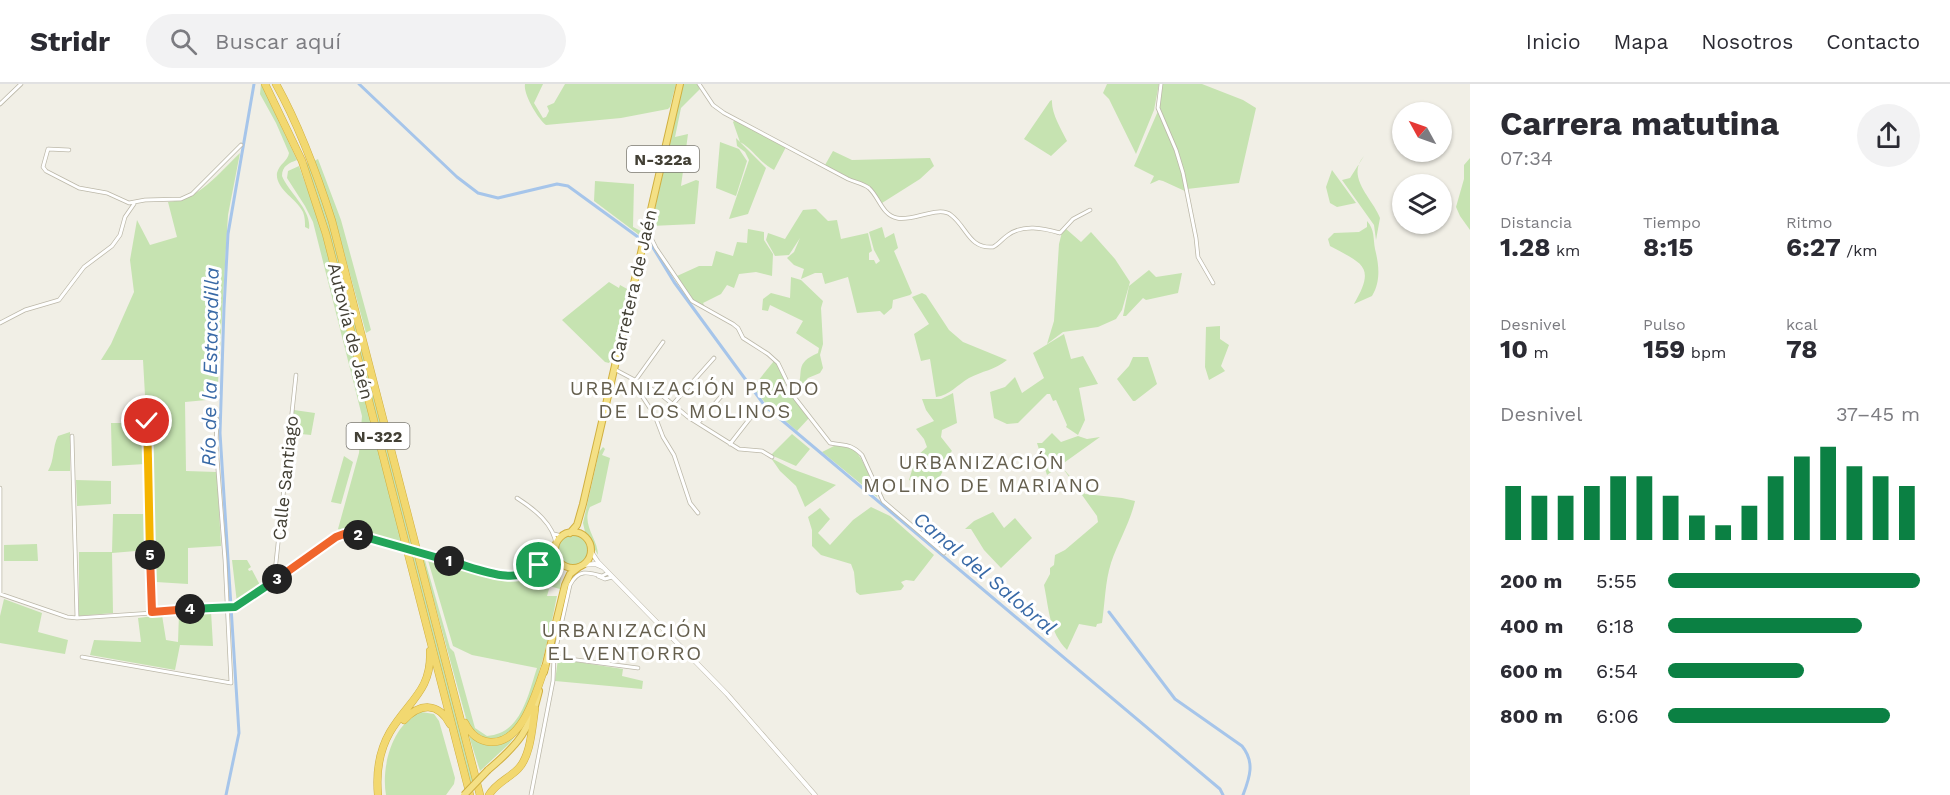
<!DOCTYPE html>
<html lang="es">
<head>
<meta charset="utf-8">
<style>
	:root { --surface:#fff; --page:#f2f2f3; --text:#2b2b33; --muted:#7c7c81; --line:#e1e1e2; --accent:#0b8043 }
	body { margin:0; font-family:"Work Sans",sans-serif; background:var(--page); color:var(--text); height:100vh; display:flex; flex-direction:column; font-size:22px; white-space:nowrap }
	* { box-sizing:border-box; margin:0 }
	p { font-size:20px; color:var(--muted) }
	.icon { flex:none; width:33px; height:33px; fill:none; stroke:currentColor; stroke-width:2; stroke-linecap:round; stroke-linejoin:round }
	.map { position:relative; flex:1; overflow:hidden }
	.drawer { display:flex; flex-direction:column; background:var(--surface); width:480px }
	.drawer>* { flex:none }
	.needle { width:39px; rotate:310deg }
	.tools { position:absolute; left:1392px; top:18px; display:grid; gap:12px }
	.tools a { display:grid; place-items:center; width:60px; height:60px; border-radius:50%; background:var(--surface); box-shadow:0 2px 4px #0004; font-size:30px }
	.pin { position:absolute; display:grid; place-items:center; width:51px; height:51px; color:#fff; margin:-26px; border:3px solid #fff; border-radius:50%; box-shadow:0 2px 6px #0007 }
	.km { position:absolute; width:30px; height:30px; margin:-15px; border-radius:50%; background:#222; color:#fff; font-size:16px; line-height:30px; text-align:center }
	.round { display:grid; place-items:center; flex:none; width:63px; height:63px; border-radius:32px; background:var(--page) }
	.summary { display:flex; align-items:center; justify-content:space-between; height:102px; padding:0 30px }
	h1 { font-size:33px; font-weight:700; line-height:45px }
	.stats { display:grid; grid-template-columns:repeat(3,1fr); gap:9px; height:102px; padding:6px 30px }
	.stats div { display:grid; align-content:center }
	.stats b { font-size:26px; font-weight:700 }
	.stats small { font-size:16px; font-weight:400 }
	.stats p { font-size:16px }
	.chart { height:168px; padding:12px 30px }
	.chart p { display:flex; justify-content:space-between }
	.chart svg { width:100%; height:108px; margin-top:6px; stroke:var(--accent); stroke-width:6 }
	ul { padding:0 30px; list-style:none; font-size:20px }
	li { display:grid; grid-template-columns:96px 72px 1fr; align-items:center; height:45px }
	li i { height:15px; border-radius:8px; background:var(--accent) }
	header { display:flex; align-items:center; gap:36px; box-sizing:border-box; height:84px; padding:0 30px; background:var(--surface); border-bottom:2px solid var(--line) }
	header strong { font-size:28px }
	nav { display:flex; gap:33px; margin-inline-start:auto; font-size:21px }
	.search { width:420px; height:54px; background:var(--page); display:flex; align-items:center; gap:15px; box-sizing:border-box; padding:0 21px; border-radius:33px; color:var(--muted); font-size:22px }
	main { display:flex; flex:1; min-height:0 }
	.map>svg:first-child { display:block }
</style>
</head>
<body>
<header>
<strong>Stridr</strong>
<div class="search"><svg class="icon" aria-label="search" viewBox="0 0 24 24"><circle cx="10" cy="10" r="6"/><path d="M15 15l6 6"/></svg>Buscar aquí</div>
<nav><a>Inicio</a><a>Mapa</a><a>Nosotros</a><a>Contacto</a></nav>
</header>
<main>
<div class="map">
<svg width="1470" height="711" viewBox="0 0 1470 711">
	<rect width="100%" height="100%" fill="#f1efe6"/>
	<path fill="#c6e3b1" d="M261 0 297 76C289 79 282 82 282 92 289 109 312 126 309 145L305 143C305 138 305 133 303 128 297 115 275 105 277 89 279 80 288 77 289 69L276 39 260 10Z
		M525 0H543L534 19 543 34 546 33 549 27 547 22 554 19 565 0H676L670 23 668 25 621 34 546 41C538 35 523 10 525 0Z
		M683 0H698L700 5 681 24 675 53 688 50 681 102 696 96 699 97 695 140 651 142Z
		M1107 0H1159L1154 26 1136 70 1109 15 1103 9Z
		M1162 0H1202L1243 16 1256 24 1239 99 1187 105 1180 73 1159 22Z
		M1052 16C1051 29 1061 45 1067 57L1051 72 1024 55 1050 17Z
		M1158 27 1177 73 1187 108 1163 97 1159 96 1150 100 1154 92 1134 82Z
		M735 36 786 63 774 86C760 79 753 65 740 58L733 38Z
		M736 54 766 84 748 130 729 135 749 76 745 68 737 62Z
		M720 58 739 65 747 77 736 112 716 104Z
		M833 67 852 76 930 74 934 82 920 95 882 119 872 106 825 81Z
		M240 69 228 131 217 315 185 318 186 387 217 388 221 462 188 464V500L156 498 149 333 146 329 143 276H101L111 260 134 208 130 176 137 136 150 161 177 153 168 118C199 116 219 89 240 69Z
		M1364 72C1345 93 1373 115 1380 134L1376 156 1374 141 1342 96 1350 94Z
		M1470 74V146L1460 132 1456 123 1464 95V81Z
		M318 75 341 136 371 246 366 249 336 139 314 77Z
		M310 78 334 152 415 465 409 463 305 80Z
		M299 82 313 121 324 156 403 461 353 448H343L338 445 359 369 362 332 313 138 305 122 287 94 288 87Z
		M1332 86 1356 119 1337 123 1330 119 1326 103Z
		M595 97 634 100 633 143 643 148 642 153 594 117Z
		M816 125 828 137 837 136 841 155 868 149 872 167 869 169V176H874L876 180 880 177 874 166 869 148 882 143 885 154 894 149 898 164 894 167 912 209 910 211 893 216 892 224 884 231 880 227 857 229 848 193 825 200 822 189H815L801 195 804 185 794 181 787 174 794 168 800 154 789 171 775 172 766 156 768 149 785 155 803 126Z
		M1367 137C1375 146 1373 154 1375 165 1379 181 1381 197 1372 212L1354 220C1376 182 1363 180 1330 162L1328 155 1334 149 1359 148 1367 143Z
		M1065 144 1081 158 1091 148 1115 175 1130 198 1122 226 1116 235 1098 243 1063 248 1047 260 1054 237 1059 160 1062 148Z
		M748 145 764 148V156L773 170 772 192 756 188 739 190 734 204 727 201 721 210 703 219 705 223 693 216 677 192 699 182H712L716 167 733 172 737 158 747 159Z
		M1149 186 1156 193 1182 189 1178 209 1146 216 1143 214 1126 232H1123L1129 202Z
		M791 193 801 196 823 217 821 224 823 260 820 271 823 284 820 289 808 294 797 306C805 287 793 280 818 269L819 264 796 249 803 237 770 221 768 227 762 226 763 215 771 209 790 214Z
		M609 198 619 204 620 201 629 206 612 274 609 279 605 278 562 236Z
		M922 209 926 211 949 246 963 258 1007 276C995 286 982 287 969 294 957 301 950 311 936 313L930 275 921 277 914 250 929 240 912 213Z
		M1220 242V255L1229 261 1221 282 1225 287 1209 296 1205 283 1206 243Z
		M1064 250 1071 275 1083 272 1098 300 1079 304 1085 336 1078 351 1066 343 1067 341 1056 316 1053 317 1050 310H1047L1018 339 1007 340 994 334 990 308 1005 303 1015 293 1022 309 1044 294 1033 269Z
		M1133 273H1148L1157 300 1135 317H1133L1117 295 1129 282Z
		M774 277 782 287 786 304 809 334 797 347 766 320 753 303Z
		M953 309 957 339 942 346 941 353 952 367 942 377 946 381 933 406 909 396 916 373 927 363 924 355 916 345 934 337 926 326 922 315H941Z
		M294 326 315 329 311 351 291 349Z
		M111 339H145V380L112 382Z
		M70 348V387H48C55 375 52 364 58 352Z
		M1052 349 1061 358 1078 352 1087 355 1100 353 1047 391 1037 359H1042Z
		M792 350 810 365 796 382 771 371Z
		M836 361C840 362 847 361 851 363 859 366 877 404 877 413L822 368Z
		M603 363 605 365 602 371 610 374 601 418 590 423C581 441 598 455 598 471L585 448 583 439 599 368Z
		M344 372 353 378 341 420 331 418Z
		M771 374 792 385 836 401 805 423 796 402 780 387Z
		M1062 383 1085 410 1122 414 1135 417C1130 439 1118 458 1111 479 1105 498 1105 519 1102 539L1097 540 1096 543 1079 540 1067 566C1049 548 1049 525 1044 501L1050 490V484L1054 481 1055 471 1065 466 1098 438 1097 432Z
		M76 396 111 397V420L77 422Z
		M871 423 890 432 934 471 914 497 906 496 901 498 904 502 901 506 860 511 856 508 854 488 851 480 821 471 812 462V446L808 433 820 424 830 435 818 449 830 461 853 436Z
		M993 428 1004 444 1015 434 1032 454 1001 484 984 466 971 445H965L974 437Z
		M113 430H147L148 466 112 469 113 529 79 532V468H112Z
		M558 466a15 15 0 1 1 30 0a15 15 0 1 1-30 0Z
		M37 460 38 477H4V461Z
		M411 470 417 472 474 695 470 699Z
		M422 473H424L450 564 454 568 475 644 487 652C521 650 528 611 537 584L472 571 453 562 427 473 549 505 547 512H557C550 544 523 709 467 638Z
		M549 475 555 476 561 488 560 505 524 495Z
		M232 476H247L251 483 248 485 249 487 252 486 261 503 237 519Z
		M4 515 42 529 38 548 68 556 65 570 0 559V532Z
		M211 527 213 562 180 561 175 586 90 571 94 556 141 558 138 534 162 531 166 556 178 558 179 530Z
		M558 575 623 585 622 592 643 597 642 605 555 597Z
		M421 628 434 630 439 637 455 694 454 700 446 711H386C381 683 392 640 421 628Z
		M522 643 509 660 480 687 469 652C492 668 505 663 522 643Z"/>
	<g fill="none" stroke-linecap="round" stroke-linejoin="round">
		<path stroke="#a6c5ea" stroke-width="3" d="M359 0 457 93 478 109 498 114 557 100 568 102 638 153 649 157 674 198 765 322 1220 705 1223 711
			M1109 528 1175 615 1242 662C1255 678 1250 693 1243 711
			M226 711 239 649 220 349 224 224 228 150 254 0"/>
		<g stroke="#bcb8a9" stroke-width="4.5">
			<path id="minor" d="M699 0 713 21 724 29 848 95C854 98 863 99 869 104 879 113 882 131 897 134 912 138 939 121 951 131 967 143 969 165 993 163 999 160 1002 155 1008 151 1023 140 1043 144 1060 149L1073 135 1090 126
				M1161 0 1158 24 1176 66 1183 89 1196 154 1198 173 1213 199
				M0 20 21 0
				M69 66 48 65 43 83 46 87 79 104 107 109 129 119 145 116 181 115 192 110 241 61
				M649 142 650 152 656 164 692 217 733 240 738 244 743 254 768 270 778 279 795 314 830 359C845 362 850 359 862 371L883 417 944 469
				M0 239 25 226 59 216 84 183 112 162 120 151 125 133 134 120
				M616 286 659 309 688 333 739 365 762 367 772 373
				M631 295 655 332 663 353 674 371 690 419 698 429
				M635 297 663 258
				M673 320 714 274
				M147 337 152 528
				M698 339 725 308
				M72 352 77 534
				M730 360 751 333
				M0 404V510
				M517 414C534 425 554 440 556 461
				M554 450 562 452
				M550 472 558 475
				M431 473 516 493 535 485 555 466
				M598 492 605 495 612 493
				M274 497 296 291
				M0 510 67 533 77 534 228 524 235 523 336 453C355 446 377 457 396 462
				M82 573 231 599 225 476 216 361 217 335
				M554 573 638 584
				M531 711 553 597 554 573 570 501C578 485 588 488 602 492L608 489"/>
		</g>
		<g stroke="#bcb8a9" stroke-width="5">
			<path id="tertiary" d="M590 466 598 478 727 610 815 711
				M582 481 595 480 602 483"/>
		</g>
		<g stroke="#d0af40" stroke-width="8">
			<path id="trunk" d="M555 466a18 18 0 1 1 36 0a18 18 0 1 1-36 0Z
				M570 449 577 441 583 420 680 0
				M544 588 565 501 570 490 579 483
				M488 686C519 660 530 646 539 607"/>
		</g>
		<g stroke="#d0af40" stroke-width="8">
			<path id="motorway" d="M265 0 302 77 326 150 470 711
				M276 0C300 43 317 90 332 137L480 711
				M404 636C420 619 438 618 450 640
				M465 639C470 649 478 657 490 658 523 660 536 608 545 583
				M378 711C376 689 379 667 390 648 408 617 432 607 430 567
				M489 711C496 699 508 695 518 685 531 672 532 643 535 625"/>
		</g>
		<use href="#minor" stroke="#fff" stroke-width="3"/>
		<use href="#tertiary" stroke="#fff" stroke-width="4"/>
		<use href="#trunk" stroke="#f4e085" stroke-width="6"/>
		<use href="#motorway" stroke="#f2d870" stroke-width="7"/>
		<g stroke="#bcb8a9" stroke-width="4.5" stroke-linecap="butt">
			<path id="minor-bridge" d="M396 462 431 473"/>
		</g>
		<g stroke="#d0af40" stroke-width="8" stroke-linecap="butt">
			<path id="trunk-bridge" d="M464 711 488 686"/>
		</g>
		<use href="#minor-bridge" stroke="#fff" stroke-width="3"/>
		<use href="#trunk-bridge" stroke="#f4e085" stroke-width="6"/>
	</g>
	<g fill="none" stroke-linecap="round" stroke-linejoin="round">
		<g stroke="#fff" stroke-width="12">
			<path id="split-1" d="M449 477C477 484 516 504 539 481"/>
		</g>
		<g stroke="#fff" stroke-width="12">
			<path id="split-2" d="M358 451 449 477"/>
		</g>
		<g stroke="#fff" stroke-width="12">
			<path id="split-3" d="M277 495 336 453 344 450 358 451"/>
		</g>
		<g stroke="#fff" stroke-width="12">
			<path id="split-4" d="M190 525 235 523 277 495"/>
		</g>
		<g stroke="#fff" stroke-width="12">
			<path id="split-5" d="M150 471 152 528 190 525"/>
		</g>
		<g stroke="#fff" stroke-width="12">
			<path id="split-6" d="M148 376 150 471"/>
		</g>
		<g stroke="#fff" stroke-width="12">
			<path id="split-7" d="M147 337 148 376"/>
		</g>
		<use href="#split-1" stroke="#22a559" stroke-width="8"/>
		<use href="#split-2" stroke="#22a559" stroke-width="8"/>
		<use href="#split-3" stroke="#f0652b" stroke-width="8"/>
		<use href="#split-4" stroke="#22a559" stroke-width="8"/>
		<use href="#split-5" stroke="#f0652b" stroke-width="8"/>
		<use href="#split-6" stroke="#f5b400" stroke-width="8"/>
		<use href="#split-7" stroke="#f5b400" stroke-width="8"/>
	</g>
	<g text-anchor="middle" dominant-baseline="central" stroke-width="6" stroke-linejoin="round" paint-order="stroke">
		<g fill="#fff" stroke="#7b7972" stroke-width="1.5">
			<rect x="627" y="62" width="72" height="26" rx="4.5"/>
			<rect x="346.5" y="339" width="63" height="26" rx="4.5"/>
		</g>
		<g font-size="16" font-weight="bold" fill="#434035">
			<text x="663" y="75">N-322a</text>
			<text x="378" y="352">N-322</text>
		</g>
		<g font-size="18" fill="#434035" stroke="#fff">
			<text transform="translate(633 202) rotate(-77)">Carretera de Jaén</text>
			<text transform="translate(351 247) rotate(76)">Autovía de Jaén</text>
			<text transform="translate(285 394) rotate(-84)">Calle Santiago</text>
		</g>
		<g font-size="20" font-style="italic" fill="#3869a6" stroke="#fff">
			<text transform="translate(210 283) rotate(-89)">Río de la Estacadilla</text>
			<text transform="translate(985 489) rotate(40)">Canal del Salobral</text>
		</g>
		<g font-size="20" letter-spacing="1.5" fill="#655f4e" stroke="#fff">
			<text x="695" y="304">URBANIZACIÓN PRADO<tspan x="695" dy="23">DE LOS MOLINOS</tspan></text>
			<text x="982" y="378">URBANIZACIÓN<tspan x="982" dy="23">MOLINO DE MARIANO</tspan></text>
			<text x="625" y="546">URBANIZACIÓN<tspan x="625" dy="23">EL VENTORRO</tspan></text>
		</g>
	</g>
</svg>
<div class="tools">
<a><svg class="needle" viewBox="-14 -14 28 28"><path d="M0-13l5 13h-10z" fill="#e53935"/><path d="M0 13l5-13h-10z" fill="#7c7c81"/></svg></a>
<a><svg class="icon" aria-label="layers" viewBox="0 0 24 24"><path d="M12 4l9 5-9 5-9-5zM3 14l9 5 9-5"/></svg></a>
</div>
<div class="pin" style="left:539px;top:481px;background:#1e9e55"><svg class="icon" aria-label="arrive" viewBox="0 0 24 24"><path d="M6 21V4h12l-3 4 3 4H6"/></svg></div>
<div class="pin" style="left:147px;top:337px;background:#d93025"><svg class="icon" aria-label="check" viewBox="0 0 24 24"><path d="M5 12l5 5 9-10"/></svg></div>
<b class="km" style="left:449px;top:477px">1</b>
<b class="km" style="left:358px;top:451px">2</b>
<b class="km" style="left:277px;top:495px">3</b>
<b class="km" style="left:190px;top:525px">4</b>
<b class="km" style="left:150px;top:471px">5</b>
</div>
<section class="drawer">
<div class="summary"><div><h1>Carrera matutina</h1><p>07:34</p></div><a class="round"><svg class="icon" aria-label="share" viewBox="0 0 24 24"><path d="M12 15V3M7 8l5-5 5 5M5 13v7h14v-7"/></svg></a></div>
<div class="stats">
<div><p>Distancia</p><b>1.28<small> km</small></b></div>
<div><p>Tiempo</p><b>8:15</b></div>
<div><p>Ritmo</p><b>6:27<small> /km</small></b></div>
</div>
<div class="stats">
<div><p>Desnivel</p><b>10<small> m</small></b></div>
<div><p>Pulso</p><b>159<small> bpm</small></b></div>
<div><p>kcal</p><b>78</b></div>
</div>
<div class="chart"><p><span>Desnivel</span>37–45 m</p>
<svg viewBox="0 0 160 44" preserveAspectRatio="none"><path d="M5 44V22M15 44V26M25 44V26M35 44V22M45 44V18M55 44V18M65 44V26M75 44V34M85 44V38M95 44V30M105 44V18M115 44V10M125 44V6M135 44V14M145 44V18M155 44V22"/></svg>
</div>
<ul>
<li><b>200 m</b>5:55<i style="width:100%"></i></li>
<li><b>400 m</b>6:18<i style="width:77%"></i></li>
<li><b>600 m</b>6:54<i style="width:54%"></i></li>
<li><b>800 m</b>6:06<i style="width:88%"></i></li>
</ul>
</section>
</main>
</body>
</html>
